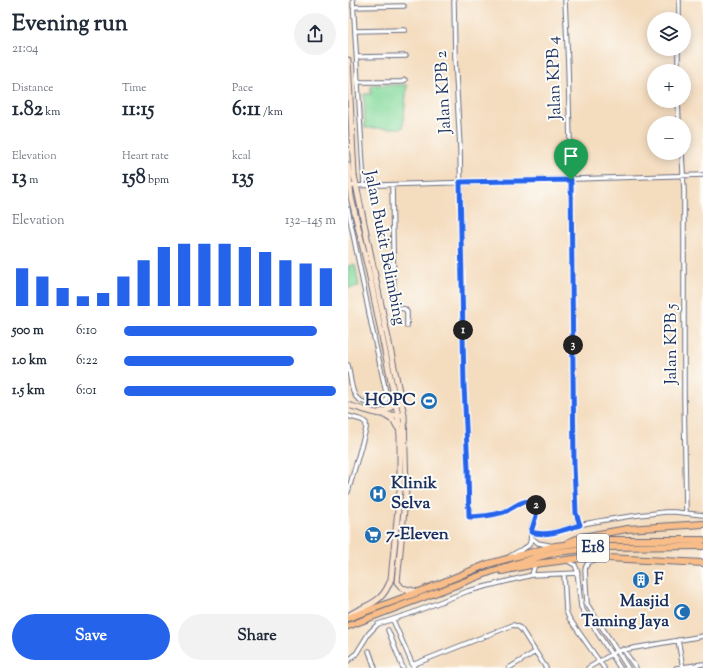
<!DOCTYPE html>
<html lang="en">
<head>
<meta charset="utf-8">
<style>
	:root { --surface:#fff; --page:#f2f2f3; --text:#1f2937; --muted:#747a83; --accent:#2563eb }
	body { margin:0; font-family:"Sorts Mill Goudy",serif; background:var(--page); color:var(--text); height:100vh; display:flex; flex-direction:column; font-size:15px; white-space:nowrap }
	* { box-sizing:border-box; margin:0 }
	p { font-size:13px; color:var(--muted) }
	.icon { flex:none; width:22px; height:22px; fill:none; stroke:currentColor; stroke-width:2; stroke-linecap:round; stroke-linejoin:round }
	.map { position:relative; flex:1; overflow:hidden }
	.panel { display:flex; flex-direction:column; background:var(--surface); width:348px }
	.panel>* { flex:none }
	.fabs { position:absolute; left:299px; top:12px; display:grid; gap:8px }
	.fabs a { display:grid; place-items:center; width:44px; height:44px; border-radius:50%; background:var(--surface); box-shadow:0 2px 10px #0003; font-size:20px }
	.pin { position:absolute; display:grid; place-items:center; width:34px; height:34px; color:#fff; margin:-41px -17px; border-radius:50% 50% 50% 0; rotate:-45deg; box-shadow:0 0 4px #0007 }
	.pin .icon { rotate:45deg }
	.km { position:absolute; width:20px; height:20px; margin:-10px; border-radius:50%; background:#222; color:#fff; font-size:11px; line-height:20px; text-align:center }
	.round { display:grid; place-items:center; flex:none; width:42px; height:42px; border-radius:21px; background:var(--page) }
	.overview { display:flex; align-items:center; justify-content:space-between; height:68px; padding:0 12px }
	h1 { font-size:22px; font-weight:700; line-height:30px }
	.figures { display:grid; grid-template-columns:repeat(3,1fr); gap:6px; height:68px; padding:4px 12px }
	.figures div { display:grid; align-content:center }
	.figures b { font-size:20px; font-weight:700 }
	.figures small { font-size:11px; font-weight:400 }
	.figures p { font-size:11px }
	.chart { height:112px; padding:8px 12px }
	.chart p { display:flex; justify-content:space-between }
	.chart svg { width:100%; height:72px; margin-top:4px; stroke:var(--accent); stroke-width:6 }
	.action { display:flex; gap:8px; margin-top:auto; padding:8px 12px }
	.action a { flex:1; height:46px; border-radius:24px; background:var(--accent); color:#fff; font-size:16px; font-weight:700; line-height:46px; text-align:center }
	.action a+a { background:var(--page); color:var(--text) }
	ul { padding:0 12px; list-style:none; font-size:13px }
	li { display:grid; grid-template-columns:64px 48px 1fr; align-items:center; height:30px }
	li i { height:10px; border-radius:5px; background:var(--accent) }
	main { display:flex; flex:1; min-height:0 }
	.map>svg:first-child { display:block }
</style>
</head>
<body>
<main>
<section class="panel">
<div class="overview"><div><h1>Evening run</h1><p>21:04</p></div><a class="round"><svg class="icon" aria-label="share" viewBox="0 0 24 24"><path d="M12 15V3M7 8l5-5 5 5M5 13v7h14v-7"/></svg></a></div>
<div class="figures">
<div><p>Distance</p><b>1.82<small> km</small></b></div>
<div><p>Time</p><b>11:15</b></div>
<div><p>Pace</p><b>6:11<small> /km</small></b></div>
</div>
<div class="figures">
<div><p>Elevation</p><b>13<small> m</small></b></div>
<div><p>Heart rate</p><b>158<small> bpm</small></b></div>
<div><p>kcal</p><b>135</b></div>
</div>
<div class="chart"><p><span>Elevation</span>132–145 m</p>
<svg viewBox="0 0 160 44" preserveAspectRatio="none"><path d="M5 44V21M15 44V26M25 44V33M35 44V38M45 44V36M55 44V26M65 44V16M75 44V8M85 44V6M95 44V6M105 44V6M115 44V8M125 44V11M135 44V16M145 44V18M155 44V21"/></svg>
</div>
<ul>
<li><b>500 m</b>6:10<i style="width:91%"></i></li>
<li><b>1.0 km</b>6:22<i style="width:80%"></i></li>
<li><b>1.5 km</b>6:01<i style="width:100%"></i></li>
</ul>
<div class="action"><a>Save</a><a>Share</a></div>
</section>
<div class="map">
<svg width="355" height="668" viewBox="0 0 355 668">
	<rect width="100%" height="100%" fill="#fdfcf7"/>
	<filter id="ink" filterUnits="userSpaceOnUse"><feTurbulence type="fractalNoise" baseFrequency=".025" numOctaves="2"/><feDisplacementMap in="SourceGraphic" scale="8" xChannelSelector="R" yChannelSelector="G"/><feConvolveMatrix kernelMatrix="1 2 1 2 8 2 1 2 1" color-interpolation-filters="sRGB"/></filter>
	<filter id="wash" filterUnits="userSpaceOnUse"><feTurbulence type="fractalNoise" baseFrequency=".012" numOctaves="4" result="noise"/><feDisplacementMap in="SourceGraphic" scale="16" xChannelSelector="R" yChannelSelector="G"/><feGaussianBlur stdDeviation="0.9" result="paint"/><feColorMatrix in="noise" values="0 0 0 0 0 0 0 0 0 0 0 0 0 0 0 0 0 1.4 0 .05"/><feComposite in="paint" operator="in"/></filter>
	<g filter="url(#wash)">
		<rect width="100%" height="100%" fill="#f4dcbe"/>
		<path fill="#86da9d" stroke="#50847e" d="M23 85H59L55 128H17L16 94H23Z
			M7 264 11 286 0 288V266Z"/>
	</g>
	<g filter="url(#ink)">
		<g fill="none" stroke-linecap="round" stroke-linejoin="round">
			<g stroke="#676c80" stroke-width="5.5">
				<path id="street" d="M5 0 16 185
					M106 0 107 57 112 147 116 385 120 469 121 517C132 517 145 515 156 512 166 508 177 496 187 504 191 513 185 520 183 529 182 535 184 540 181 545 177 549 167 552 161 557
					M217 0 220 66 223 180 226 465 228 513 231 525
					M331 0V19
					M5 7 56 6
					M7 31 57 30
					M9 57 58 56
					M330 71V49
					M10 82H54L57 80
					M330 101 331 123
					M334 153 336 191V396L338 512
					M44 185 46 303 50 308 57 309 59 312V326
					M1 186 355 175
					M0 209 24 328 39 397 37 402 30 406C23 404 13 403 8 397 3 391 2 373 0 365
					M0 416 14 420 18 423V429L0 492
					M183 532C199 537 215 529 231 525 259 519 289 515 317 512H327L355 515
					M183 537 190 543 206 546
					M247 560C241 561 239 563 237 569L239 604 280 668
					M220 561 227 565 229 570 233 607 272 668
					M216 574 218 611 221 618 256 668
					M184 575 187 564
					M45 620 66 668
					M40 630 55 668
					M330 640 335 668
					M275 649 288 668
					M21 651 27 668
					M0 661 8 654 21 633 30 624 64 613 120 591 184 575 230 573
					M64 665 165 625 169 626 173 629 198 668
					M161 668 187 652
					M240 668 269 651 355 636
					M328 668 355 664"/>
			</g>
			<g stroke="#676c80" stroke-width="7">
				<path id="secondary" d="M0 60 6 175 56 415 58 490 49 582 54 588 70 592
					M0 165 3 197 21 273 50 415 52 436V490L43 579C34 605 20 603 0 616
					M0 405C17 410 35 417 53 415
					M32 412C41 411 44 407 47 399
					M38 416 46 421 50 428"/>
			</g>
			<g stroke="#676c80" stroke-width="8">
				<path id="highway" d="M221 542 234 537 279 529 355 524
					M154 571 187 564 234 558H260L355 563
					M0 618 71 592 140 564 207 546 256 540H355
					M0 626 142 572 186 558 209 552 256 547 355 546"/>
			</g>
			<use href="#street" stroke="#fff" stroke-width="3.5"/>
			<use href="#secondary" stroke="#fce5cf" stroke-width="5"/>
			<use href="#highway" stroke="#f8bd88" stroke-width="6"/>
		</g>
	</g>
	<g fill="none" stroke-linecap="round" stroke-linejoin="round" filter="url(#ink)">
		<g stroke="#fff" stroke-width="8">
			<path id="route" d="M223 180 226 465 228 513 232 525C216 530 199 537 183 532L188 516V504C177 496 166 508 156 512 145 515 132 517 121 517L120 469 116 385 112 182Z"/>
		</g>
		<use href="#route" stroke="#2563eb" stroke-width="5"/>
	</g>
	<defs>
		<g id="stadium-disc" transform="scale(0.9)"><circle r="9.5" fill="#1f6fb2" stroke="#fdfcf7"/><path d="M0-5a6.5 5 0 1 0 0 10a6.5 5 0 1 0 0-10ZM-3.5-1.8h7v3.6h-7Z" fill="#fff"/></g>
		<g id="hospital-disc" transform="scale(0.9)"><circle r="9.5" fill="#1f6fb2" stroke="#fdfcf7"/><path d="M-5-5h3v3.5h4V-5h3V5h-3V1.5h-4V5h-3Z" fill="#fff"/></g>
		<g id="supermarket-disc" transform="scale(0.9)"><circle r="9.5" fill="#1f6fb2" stroke="#fdfcf7"/><path d="M-6-5.5h2.5l.6 2H6L4.5 2H-2.5L-4.4-4H-6ZM-1.5 3.2a1.3 1.3 0 1 0 .1 0ZM3 3.2a1.3 1.3 0 1 0 .1 0Z" fill="#fff"/></g>
		<g id="building-disc" transform="scale(0.9)"><circle r="9.5" fill="#1f6fb2" stroke="#fdfcf7"/><path d="M-4-6H4V6H1V3H-1V6H-4ZM-2.5-4.3h1.7v1.8h-1.7ZM.8-4.3h1.7v1.8H.8ZM-2.5-1h1.7V.8h-1.7ZM.8-1h1.7V.8H.8Z" fill="#fff"/></g>
		<g id="mosque-disc" transform="scale(0.9)"><circle r="9.5" fill="#1f6fb2" stroke="#fdfcf7"/><path d="M3.5-4.9A6 6 0 1 0 3.5 4.9A5 5 0 1 1 3.5-4.9Z" fill="#fff"/></g>
	</defs>
	<g fill-rule="evenodd">
		<use href="#stadium-disc" x="81" y="401"/>
		<use href="#hospital-disc" x="30" y="494"/>
		<use href="#supermarket-disc" x="25" y="535"/>
		<use href="#building-disc" x="293" y="580"/>
		<use href="#mosque-disc" x="334" y="612"/>
	</g>
	<g text-anchor="middle" dominant-baseline="central" stroke-width="4" stroke-linejoin="round" paint-order="stroke">
		<rect fill="#fdfcf7" stroke="#5f6c8c" stroke-width="1" x="229" y="534" width="32" height="28" rx="3"/>
		<g font-size="16" font-weight="bold" fill="#1b2f5e">
			<text x="245" y="548">E18</text>
		</g>
		<g font-size="17" fill="#1b2f5e" stroke="#fdfcf7">
			<text transform="translate(207 78) rotate(-92)">Jalan KPB 4</text>
			<text transform="translate(96 92) rotate(-93)">Jalan KPB 2</text>
			<text transform="translate(36 248) rotate(79)">Jalan Bukit Belimbing</text>
			<text transform="translate(324 344) rotate(-90)">Jalan KPB 5</text>
		</g>
		<g font-size="17" font-weight="bold" fill="#1b2f5e" stroke="#fdfcf7" text-anchor="start">
			<text x="68" y="401" text-anchor="end">HOPC</text>
			<text x="43" y="484">Klinik<tspan x="43" dy="20">Selva</tspan></text>
			<text x="38" y="535">7-Eleven</text>
			<text x="306" y="580">F</text>
			<text x="321" y="602" text-anchor="end">Masjid<tspan x="321" dy="20">Taming Jaya</tspan></text>
		</g>
	</g>
</svg>
<div class="fabs">
<a><svg class="icon" aria-label="layers" viewBox="0 0 24 24"><path d="M12 4l9 5-9 5-9-5zM3 14l9 5 9-5"/></svg></a>
<a>+</a>
<a>−</a>
</div>
<div class="pin" style="left:223px;top:180px;background:#1e9e55"><svg class="icon" aria-label="arrive" viewBox="0 0 24 24"><path d="M6 21V4h12l-3 4 3 4H6"/></svg></div>
<b class="km" style="left:115px;top:330px">1</b>
<b class="km" style="left:188px;top:505px">2</b>
<b class="km" style="left:225px;top:345px">3</b>
</div>
</main>
</body>
</html>
